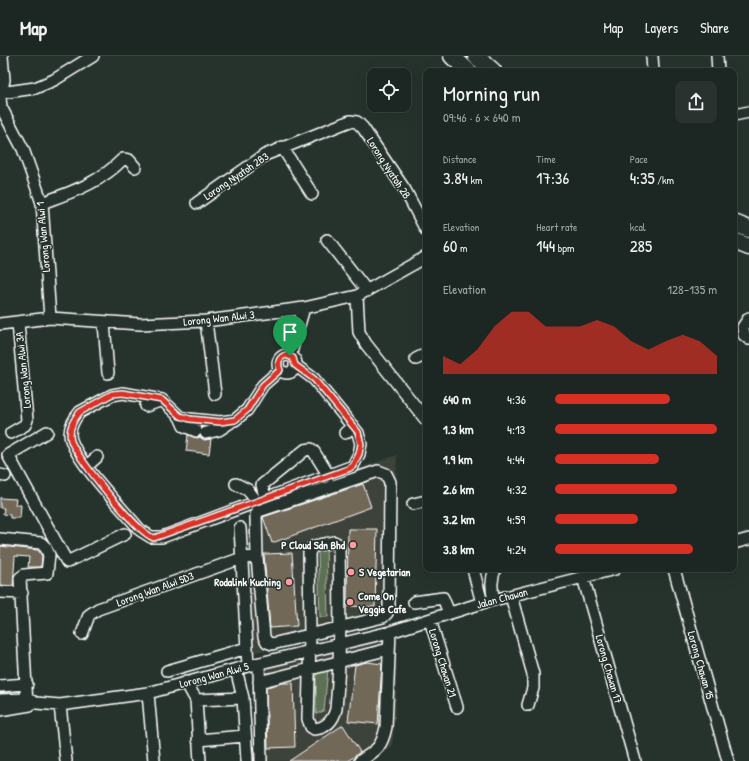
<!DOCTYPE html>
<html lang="en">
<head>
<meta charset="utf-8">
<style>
	:root { --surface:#1c2622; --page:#29322f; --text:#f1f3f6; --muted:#a0a5a5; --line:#3a4340; --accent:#d93025 }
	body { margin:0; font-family:"Patrick Hand",sans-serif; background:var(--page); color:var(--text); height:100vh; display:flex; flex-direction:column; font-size:15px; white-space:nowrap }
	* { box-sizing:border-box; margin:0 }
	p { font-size:13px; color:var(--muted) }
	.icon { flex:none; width:22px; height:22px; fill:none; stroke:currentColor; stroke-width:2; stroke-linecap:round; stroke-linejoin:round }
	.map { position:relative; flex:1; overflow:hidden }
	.side { position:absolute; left:423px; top:12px; width:314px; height:504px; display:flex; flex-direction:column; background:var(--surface); border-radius:8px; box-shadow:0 4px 16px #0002,0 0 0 1px var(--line) }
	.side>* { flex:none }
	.controls { position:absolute; left:367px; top:12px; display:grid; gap:8px }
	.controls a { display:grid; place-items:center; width:44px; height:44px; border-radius:8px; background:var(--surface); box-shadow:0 4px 16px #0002,0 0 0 1px var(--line); font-size:20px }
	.pin { position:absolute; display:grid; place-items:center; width:34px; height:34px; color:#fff; margin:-41px -17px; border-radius:50% 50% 50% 0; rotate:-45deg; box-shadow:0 0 4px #0007 }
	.pin .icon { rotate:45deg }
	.round { display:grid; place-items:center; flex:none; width:42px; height:42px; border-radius:8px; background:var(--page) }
	.headline { display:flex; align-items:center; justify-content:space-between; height:68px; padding:0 20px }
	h1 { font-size:22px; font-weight:600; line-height:30px }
	.figures { display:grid; grid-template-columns:repeat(3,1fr); gap:6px; height:68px; padding:4px 20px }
	.figures div { display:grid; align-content:center }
	.figures b { font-size:17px; font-weight:600 }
	.figures small { font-size:11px; font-weight:400 }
	.figures p { font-size:11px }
	.chart { height:112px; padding:8px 20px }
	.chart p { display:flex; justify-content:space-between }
	.chart svg { width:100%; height:72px; margin-top:4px; fill:var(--accent); opacity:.7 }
	ul { padding:0 20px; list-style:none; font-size:13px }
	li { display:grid; grid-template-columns:64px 48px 1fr; align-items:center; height:30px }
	li i { height:10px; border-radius:5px; background:var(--accent) }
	header { display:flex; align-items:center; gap:24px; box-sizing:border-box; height:56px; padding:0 20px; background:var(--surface); border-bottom:1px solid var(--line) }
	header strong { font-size:19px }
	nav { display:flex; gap:22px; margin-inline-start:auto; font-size:14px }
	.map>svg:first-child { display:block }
</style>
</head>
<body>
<header>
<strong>Map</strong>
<nav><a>Map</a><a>Layers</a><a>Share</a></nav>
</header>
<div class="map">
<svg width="749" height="705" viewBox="0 0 749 705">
	<rect width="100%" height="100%" fill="#26332d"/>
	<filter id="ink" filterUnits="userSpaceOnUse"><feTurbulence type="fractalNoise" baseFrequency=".025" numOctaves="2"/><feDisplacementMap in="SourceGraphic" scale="8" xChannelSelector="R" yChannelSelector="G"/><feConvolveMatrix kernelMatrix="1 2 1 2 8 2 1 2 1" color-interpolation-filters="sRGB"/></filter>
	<g filter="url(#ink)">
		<path fill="#3c433a" d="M397 399 392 562 253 597 248 452Z
			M397 577 396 650 392 690 369 705H256L251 613Z"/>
		<path fill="#5c7053" stroke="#aeb8a9" d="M326 491 328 561H320L318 494Z
			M328 612 324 655 316 658V616Z"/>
		<path fill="#716759" stroke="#fff" d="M188 379 197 382 200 381 204 384 211 383 209 398 186 395Z
			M363 428 371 451 272 487 263 461Z
			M0 442 16 443 15 449H21L20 462H10V459L3 458 4 452H0Z
			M348 473H377L375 551 347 550Z
			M0 490 38 494 42 500 41 511H28L29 501 15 500 13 530 0 529Z
			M292 497 297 570 270 572 264 498Z
			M367 606 382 608 378 668 348 665 355 609Z
			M282 627H293L295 691 268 692 266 631Z
			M343 669 360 696 348 705H289Z"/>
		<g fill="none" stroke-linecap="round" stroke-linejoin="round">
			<g stroke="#fff" stroke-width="14">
				<path id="minor" d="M2 0 4 24 0 42 1 51 23 93 42 147 50 262
					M652 0 653 15
					M717 0 718 15
					M0 37 35 32 54 24 93 0
					M734 59 749 56
					M282 91 312 138
					M42 147C74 135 98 128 123 103L129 104 135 111
					M197 147 265 99 350 65 357 66 363 72 405 134 426 174
					M327 184 367 235
					M357 240 359 276 366 288 426 364
					M749 262 743 271 744 279 749 283
					M206 265 215 338
					M104 267 108 317
					M0 268 50 262 140 268 206 265 304 252 357 240 426 201
					M278 308a9 9 0 1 1 18 0a9 9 0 1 1-18 0Z
					M290 300 304 252
					M416 303 426 298
					M280 314 263 329 247 354 235 364 220 366 190 363 180 361 162 344 123 337 112 339 80 356C73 364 68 374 71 384 80 410 122 452 140 474L151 481H162L353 410 359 398 361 388 358 377 314 323 295 309
					M146 350 162 344
					M180 361 184 370 196 375
					M47 376 8 399 67 506 125 478
					M11 377 25 369 27 364 18 267
					M206 377 219 374 231 366
					M345 377 353 370
					M87 410 97 401
					M378 415 386 418 390 426 389 551 387 557 383 561 272 588 267 586 264 581 257 501 256 459 259 455Z
					M0 419 5 420
					M236 428 248 434 257 446
					M268 441 264 437 262 429 305 394 311 393 314 396 329 420
					M413 448 426 445
					M240 472 248 610
					M0 483 41 487 46 492 49 499 47 517 24 519 20 522 27 649
					M334 486 338 488 339 493C340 547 341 599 336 653 333 665 326 672 314 673L311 671 308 663 310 579 309 497 311 493 314 490Z
					M734 487 749 483
					M473 513 482 547
					M674 513 728 705
					M583 521 635 705
					M0 536 22 537
					M511 540 533 618V632L528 649
					M494 544C491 532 491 524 495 513
					M414 546 443 542 449 557
					M430 564 457 651
					M82 578 89 559 98 553 242 502 257 501
					M259 607 261 705
					M236 613 243 642 247 705
					M167 615 247 592
					M186 626 196 644 200 705
					M259 626 389 593
					M0 630 27 628
					M148 637 154 705
					M0 644 27 643 36 647 60 649 148 637 248 610 390 576 482 547 615 513
					M196 644 243 642
					M60 649 66 705
					M0 654 30 649
					M198 684 245 680
					M360 705C377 694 382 691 386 671L390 576"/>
			</g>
			<g stroke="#fff" stroke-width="19">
				<path id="highway" d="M452 0 468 15
					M476 0 493 15
					M734 167 749 173
					M734 185 749 191"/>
			</g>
			<use href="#minor" stroke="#26332d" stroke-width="11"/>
			<use href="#highway" stroke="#26332d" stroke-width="16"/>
		</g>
	</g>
	<g fill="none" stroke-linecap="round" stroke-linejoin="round" filter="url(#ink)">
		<g stroke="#fff" stroke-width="8">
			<path id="route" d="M286 299 293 302 295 309 314 323 358 376 361 388 359 398 353 410 348 413 154 482C138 478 77 402 71 385 68 374 73 364 80 356L112 338 123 337 162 344 180 360 190 363 220 366 235 364 247 354 263 329 280 314C277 307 279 301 286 299Z"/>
		</g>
		<use href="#route" stroke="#d93025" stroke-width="5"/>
	</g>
	<g fill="#ff9aa2" stroke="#26332d" stroke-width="1.5">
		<circle cx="353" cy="489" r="4"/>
		<circle cx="351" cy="516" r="4"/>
		<circle cx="289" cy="526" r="4"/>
		<circle cx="350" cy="546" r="4"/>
	</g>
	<g text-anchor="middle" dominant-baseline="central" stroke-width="3" stroke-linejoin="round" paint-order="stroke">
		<g font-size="11" fill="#fff" stroke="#26332d">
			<text transform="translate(389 112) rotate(57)">Lorong Nyatoh 2B</text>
			<text transform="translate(236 120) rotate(-34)">Lorong Nyatoh 2B3</text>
			<text transform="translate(43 181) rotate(-95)">Lorong Wan Alwi 1</text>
			<text transform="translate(219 262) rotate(-6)">Lorong Wan Alwi 3</text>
			<text transform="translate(23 314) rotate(-96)">Lorong Wan Alwi 3A</text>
			<text transform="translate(155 533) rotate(-20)">Lorong Wan Alwi 5D3</text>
			<text transform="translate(502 542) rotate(-15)">Jalan Chawan</text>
			<text transform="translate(443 607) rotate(73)">Lorong Chawan 21</text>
			<text transform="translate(701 609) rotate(74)">Lorong Chawan 15</text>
			<text transform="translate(609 613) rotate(74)">Lorong Chawan 17</text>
			<text transform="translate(214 619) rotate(-15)">Lorong Wan Alwi 5</text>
		</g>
		<g font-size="11" font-weight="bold" fill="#fff" stroke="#26332d" text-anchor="end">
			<text x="345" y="489">P Cloud Sdn Bhd</text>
			<text x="359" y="516" text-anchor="start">S Vegetarian</text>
			<text x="281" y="526">Rodalink Kuching</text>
			<text x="358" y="540" text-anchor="start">Come On<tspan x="358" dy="13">Veggie Cafe</tspan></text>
		</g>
	</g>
</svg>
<div class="controls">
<a><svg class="icon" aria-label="locate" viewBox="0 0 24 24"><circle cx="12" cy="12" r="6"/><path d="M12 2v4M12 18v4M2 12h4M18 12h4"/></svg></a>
</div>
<div class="pin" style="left:290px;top:300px;background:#1e9e55"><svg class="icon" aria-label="arrive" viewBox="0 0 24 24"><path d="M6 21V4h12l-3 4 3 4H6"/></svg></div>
<section class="side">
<div class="headline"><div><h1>Morning run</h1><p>09:46 · 6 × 640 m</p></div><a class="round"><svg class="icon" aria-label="share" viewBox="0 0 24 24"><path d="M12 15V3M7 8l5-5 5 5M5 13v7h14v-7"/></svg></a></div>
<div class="figures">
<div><p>Distance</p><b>3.84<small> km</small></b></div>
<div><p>Time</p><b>17:36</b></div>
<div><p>Pace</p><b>4:35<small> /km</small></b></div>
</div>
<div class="figures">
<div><p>Elevation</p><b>60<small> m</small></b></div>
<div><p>Heart rate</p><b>144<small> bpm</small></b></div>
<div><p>kcal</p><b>285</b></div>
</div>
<div class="chart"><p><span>Elevation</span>128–135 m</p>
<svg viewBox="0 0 160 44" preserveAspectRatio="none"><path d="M0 44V33L10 38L20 29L30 15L40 6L50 6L60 15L70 15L80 15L90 11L100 15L110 24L120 29L130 24L140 20L150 24L160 33V44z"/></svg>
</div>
<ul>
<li><b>640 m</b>4:36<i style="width:71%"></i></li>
<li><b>1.3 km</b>4:13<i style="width:100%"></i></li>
<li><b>1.9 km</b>4:44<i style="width:64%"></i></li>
<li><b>2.6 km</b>4:32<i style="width:75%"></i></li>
<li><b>3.2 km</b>4:59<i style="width:51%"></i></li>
<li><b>3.8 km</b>4:24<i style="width:85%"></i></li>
</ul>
</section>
</div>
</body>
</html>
